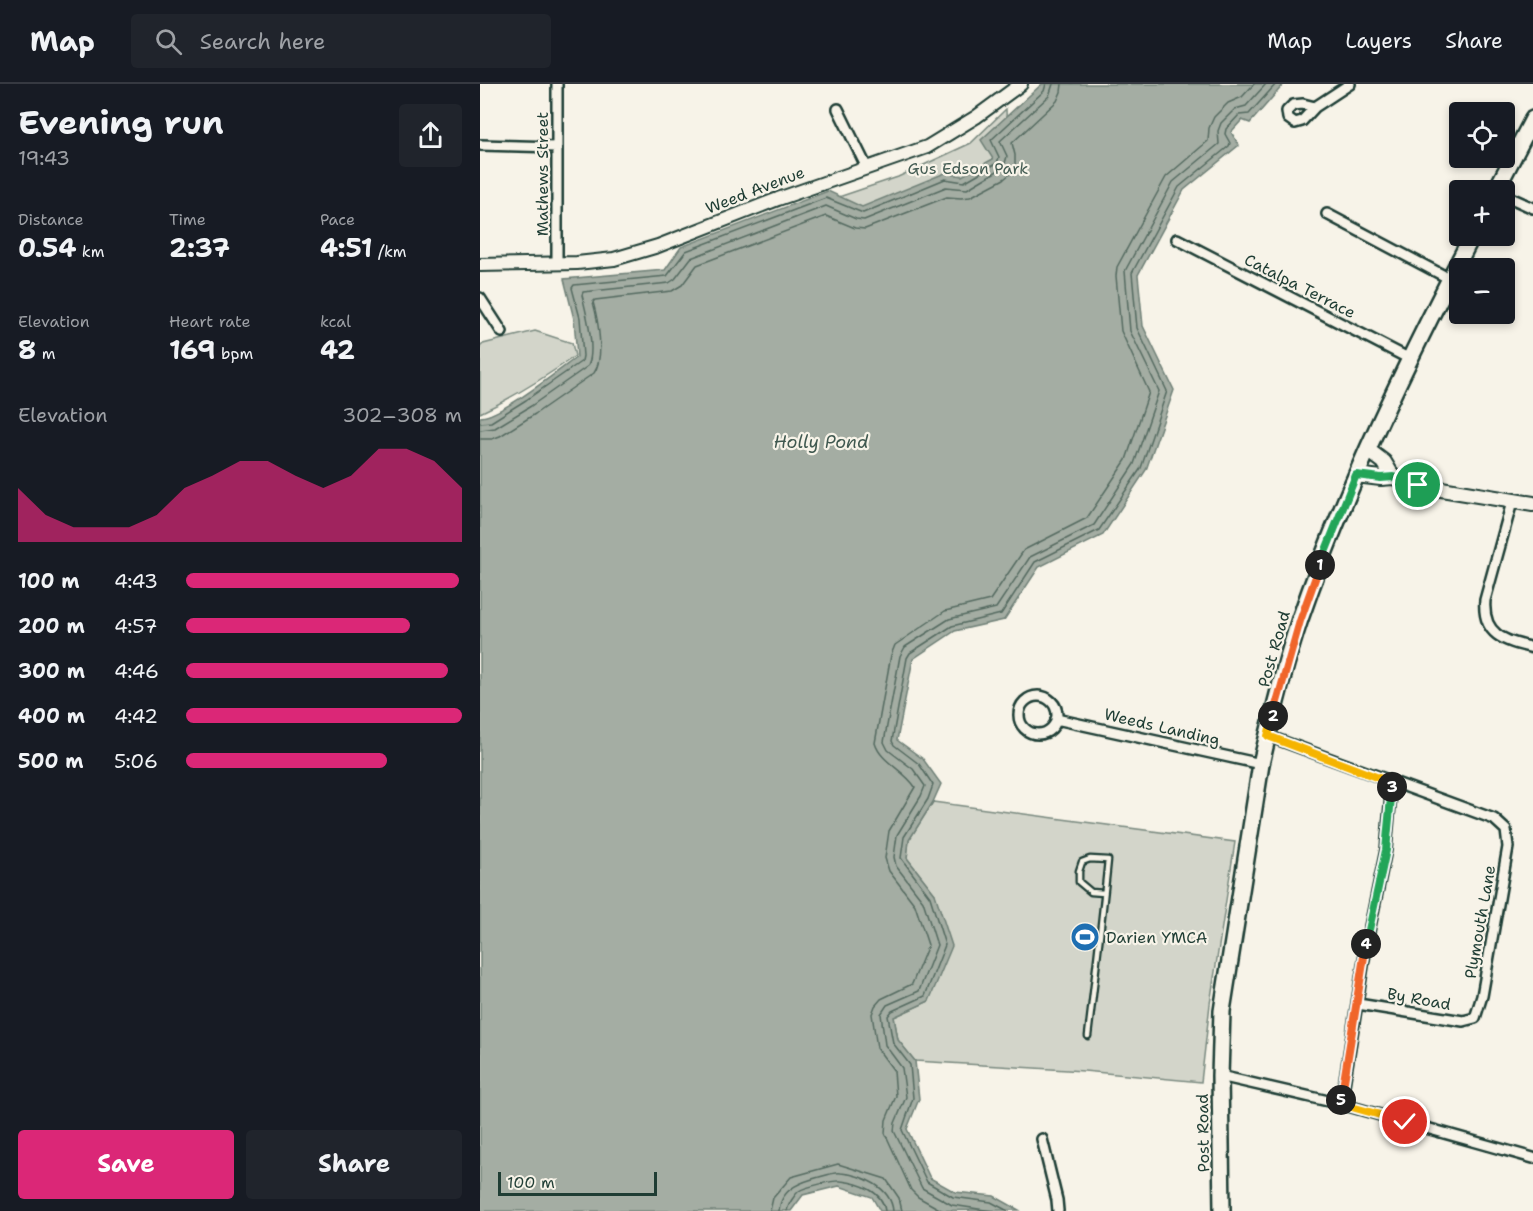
<!DOCTYPE html>
<html lang="en">
<head>
<meta charset="utf-8">
<style>
	:root { --surface:#171b24; --page:#20242c; --text:#f1f3f6; --muted:#9ea1a6; --line:#363941; --accent:#db2777 }
	body { margin:0; font-family:"Shantell Sans",sans-serif; background:var(--page); color:var(--text); height:100vh; display:flex; flex-direction:column; font-size:22px; white-space:nowrap }
	* { box-sizing:border-box; margin:0 }
	p { font-size:20px; color:var(--muted) }
	.icon { flex:none; width:33px; height:33px; fill:none; stroke:currentColor; stroke-width:2; stroke-linecap:round; stroke-linejoin:round }
	.map { position:relative; flex:1; overflow:hidden }
	.sheet { display:flex; flex-direction:column; background:var(--surface); width:480px }
	.sheet>* { flex:none }
	.controls { position:absolute; left:969px; top:18px; display:grid; gap:12px }
	.controls a { display:grid; place-items:center; width:66px; height:66px; border-radius:6px; background:var(--surface); box-shadow:0 3px 9px #0003; font-size:30px }
	.scale { position:absolute; left:18px; bottom:15px; width:159px; box-sizing:border-box; padding-left:6px; border:3px solid #1f3d34; border-top:0; font-size:16px; line-height:21px; white-space:nowrap; color:#1f3d34; -webkit-text-stroke:4px #f7f3e8; paint-order:stroke }
	.pin { position:absolute; display:grid; place-items:center; width:51px; height:51px; color:#fff; margin:-26px; border:3px solid #fff; border-radius:50%; box-shadow:0 2px 6px #0007 }
	.km { position:absolute; width:30px; height:30px; margin:-15px; border-radius:50%; background:#222; color:#fff; font-size:16px; line-height:30px; text-align:center }
	.round { display:grid; place-items:center; flex:none; width:63px; height:63px; border-radius:6px; background:var(--page) }
	.head { display:flex; align-items:center; justify-content:space-between; height:102px; padding:0 18px }
	h1 { font-size:33px; font-weight:700; line-height:45px }
	.metrics { display:grid; grid-template-columns:repeat(3,1fr); gap:9px; height:102px; padding:6px 18px }
	.metrics div { display:grid; align-content:center }
	.metrics b { font-size:26px; font-weight:700 }
	.metrics small { font-size:16px; font-weight:400 }
	.metrics p { font-size:16px }
	.chart { height:168px; padding:12px 18px }
	.chart p { display:flex; justify-content:space-between }
	.chart svg { width:100%; height:108px; margin-top:6px; fill:var(--accent); opacity:.7 }
	.button { display:flex; gap:12px; margin-top:auto; padding:12px 18px }
	.button a { flex:1; height:69px; border-radius:6px; background:var(--accent); color:#fff; font-size:24px; font-weight:700; line-height:69px; text-align:center }
	.button a+a { background:var(--page); color:var(--text) }
	ul { padding:0 18px; list-style:none; font-size:20px }
	li { display:grid; grid-template-columns:96px 72px 1fr; align-items:center; height:45px }
	li i { height:15px; border-radius:8px; background:var(--accent) }
	header { display:flex; align-items:center; gap:36px; box-sizing:border-box; height:84px; padding:0 30px; background:var(--surface); border-bottom:2px solid var(--line) }
	header strong { font-size:28px }
	nav { display:flex; gap:33px; margin-inline-start:auto; font-size:21px }
	.search { width:420px; height:54px; background:var(--page); display:flex; align-items:center; gap:15px; box-sizing:border-box; padding:0 21px; border-radius:6px; color:var(--muted); font-size:22px }
	main { display:flex; flex:1; min-height:0 }
	.map>svg:first-child { display:block }
</style>
</head>
<body>
<header>
<strong>Map</strong>
<div class="search"><svg class="icon" aria-label="search" viewBox="0 0 24 24"><circle cx="10" cy="10" r="6"/><path d="M15 15l6 6"/></svg>Search here</div>
<nav><a>Map</a><a>Layers</a><a>Share</a></nav>
</header>
<main>
<section class="sheet">
<div class="head"><div><h1>Evening run</h1><p>19:43</p></div><a class="round"><svg class="icon" aria-label="share" viewBox="0 0 24 24"><path d="M12 15V3M7 8l5-5 5 5M5 13v7h14v-7"/></svg></a></div>
<div class="metrics">
<div><p>Distance</p><b>0.54<small> km</small></b></div>
<div><p>Time</p><b>2:37</b></div>
<div><p>Pace</p><b>4:51<small> /km</small></b></div>
</div>
<div class="metrics">
<div><p>Elevation</p><b>8<small> m</small></b></div>
<div><p>Heart rate</p><b>169<small> bpm</small></b></div>
<div><p>kcal</p><b>42</b></div>
</div>
<div class="chart"><p><span>Elevation</span>302–308 m</p>
<svg viewBox="0 0 160 44" preserveAspectRatio="none"><path d="M0 44V22L10 33L20 38L30 38L40 38L50 33L60 22L70 17L80 11L90 11L100 17L110 22L120 17L130 6L140 6L150 11L160 22V44z"/></svg>
</div>
<ul>
<li><b>100 m</b>4:43<i style="width:99%"></i></li>
<li><b>200 m</b>4:57<i style="width:81%"></i></li>
<li><b>300 m</b>4:46<i style="width:95%"></i></li>
<li><b>400 m</b>4:42<i style="width:100%"></i></li>
<li><b>500 m</b>5:06<i style="width:73%"></i></li>
</ul>
<div class="button"><a>Save</a><a>Share</a></div>
</section>
<div class="map">
<svg width="1053" height="1127" viewBox="0 0 1053 1127">
	<rect width="100%" height="100%" fill="#f7f3e8"/>
	<filter id="ink" filterUnits="userSpaceOnUse"><feTurbulence type="fractalNoise" baseFrequency=".0167" numOctaves="2"/><feDisplacementMap in="SourceGraphic" scale="12" xChannelSelector="R" yChannelSelector="G"/><feConvolveMatrix kernelMatrix="1 2 1 2 8 2 1 2 1" color-interpolation-filters="sRGB"/></filter>
	<g filter="url(#ink)">
		<path fill="#d3d5ca" stroke="#79897f" stroke-width="1.5" d="M526 25 527 63 524 82 402 133 332 122 418 93 491 59Z
			M55 247 92 259 95 272C64 294 34 313 0 329V263L3 260Z
			M453 718 755 758 730 920 721 998 604 987 435 977 418 956 414 933 449 917 455 810 427 774 429 756Z"/>
		<path fill="#a4ada3" stroke="#6f8077" stroke-width="1.5" d="M562 0H804L770 39 762 36 751 48 759 61 704 106 658 191 663 242 694 306 666 386 623 451 559 483 524 536 475 547 433 575 417 656 443 675 461 700 453 718 429 756 427 774 455 810 472 862 449 917 414 933 418 956 435 977 439 1015 427 1045 450 1094 475 1108 514 1112 539 1126 400 1127 392 1113 359 1102 323 1111 311 1127H0V333C20 333 78 287 97 273L94 235 84 195 185 186 201 163 348 107 382 123 465 89 482 92 513 75 501 56Z"/>
		<g fill="none" stroke-linecap="round" stroke-linejoin="round">
			<path stroke="#546a60" stroke-width="1.5" d="M0 339 11 338 46 316 102 277 103 272 100 234 92 204 94 201 187 192 206 167 346 114 383 129 465 95 484 98 517 79 519 73 511 56 564 7 566 0
				M0 346 15 344 51 322 108 282C116 265 106 228 102 211L103 208 189 199 195 195 211 174 346 122 376 135 384 136 466 103 487 105 524 83 527 72 520 57 569 12 573 0
				M0 355H12L20 352 55 330 114 289C125 273 118 236 113 218L115 216 192 207 202 201 217 181 346 132 375 144 385 145 467 113 481 114 490 113 524 95 531 89 535 80V71L532 59 577 17 581 8 582 0
				M290 1127 293 1114 311 1093 358 1080 406 1095 419 1114 422 1127
				M299 1127C301 1103 324 1097 343 1092 348 1091 355 1088 361 1089 382 1091 411 1103 413 1127
				M307 1127C308 1121 314 1111 319 1107 324 1103 355 1096 361 1097 379 1099 403 1107 405 1127
				M463 1127 438 1113 431 1106 405 1049 406 1036 416 1012 414 987 397 964 392 930 395 922 401 915 432 900 448 861 435 821 409 787 405 774 409 747 435 703C425 686 401 679 395 659L411 571 415 561 465 527 510 516 544 466 607 434 646 376 669 308 641 247 636 192 637 183 686 93 728 57 729 44 734 33 748 19 762 13 774 0
				M512 1127 472 1121 442 1104 414 1047 415 1039 426 1013 422 984 405 961 401 930 407 921 439 907 457 861 443 817 416 782 414 773 417 751 441 712 445 702 433 685 408 666 404 658 420 572 425 563 469 535 516 524 550 473 614 441 654 380 679 307 650 247 645 187 693 98 739 60 738 47 741 39 755 25 766 22 786 0
				M528 1127 511 1118 473 1113 447 1098 422 1046 433 1014 430 981 413 959 408 932 412 927 445 912 465 861 450 813 421 774 424 753 448 715 453 701 439 680 414 661 412 657 427 574 430 569 472 542 521 530 555 478 619 446 661 384 687 307 657 244 652 189 699 103 749 62 750 59 745 50 746 45 759 31 769 30 796 0"/>
			<g stroke="#1f3d34" stroke-width="9">
				<path id="service" d="M608 952C615 894 622 835 628 776L610 775 602 778 599 787V798L611 808 624 809"/>
			</g>
			<g stroke="#1f3d34" stroke-width="14">
				<path id="minor" d="M835 23 823 20 813 21 807 27 808 34 815 39 822 37 835 23 870 0
					M358 25 387 84
					M0 61 76 63
					M1024 111 1053 124
					M847 130 970 195
					M697 155 930 275
					M77 180V0
					M0 214 22 248
					M1032 418 1005 516C1002 551 1024 557 1053 564
					M539 631a19 19 0 1 1 38 0a19 19 0 1 1-38 0Z
					M576 635 781 680
					M788 652 1014 735 1026 746 1028 763 1002 912 995 934 983 937 878 920
					M740 992 861 1020 1053 1074
					M861 1020 887 857 906 766 912 699
					M562 1055 577 1116 578 1127"/>
			</g>
			<g stroke="#1f3d34" stroke-width="16">
				<path id="tertiary" d="M0 181 97 179 134 175 178 162 298 115 447 63 496 33 541 0"/>
			</g>
			<g stroke="#1f3d34" stroke-width="18">
				<path id="secondary" d="M888 366 904 378 913 393
					M876 391 901 394 913 393 937 401 1053 420"/>
			</g>
			<g stroke="#1f3d34" stroke-width="20">
				<path id="primary" d="M1016 106 1053 35
					M742 1127 740 992 742 927 781 680C792 632 804 582 820 535 866 402 928 275 992 152"/>
			</g>
			<use href="#service" stroke="#f7f3e8" stroke-width="4.5"/>
			<use href="#minor" stroke="#f7f3e8" stroke-width="9"/>
			<use href="#tertiary" stroke="#f7f3e8" stroke-width="12"/>
			<use href="#secondary" stroke="#f7f3e8" stroke-width="14"/>
			<use href="#primary" stroke="#f7f3e8" stroke-width="15"/>
		</g>
	</g>
	<g fill="none" stroke-linecap="round" stroke-linejoin="round" filter="url(#ink)">
		<g stroke="#fff" stroke-width="12">
			<path id="split-1" d="M840 481 876 391 901 394 913 393 938 401"/>
		</g>
		<g stroke="#fff" stroke-width="12">
			<path id="split-2" d="M793 632 820 537 840 481"/>
		</g>
		<g stroke="#fff" stroke-width="12">
			<path id="split-3" d="M793 632 788 652 912 699V703"/>
		</g>
		<g stroke="#fff" stroke-width="12">
			<path id="split-4" d="M886 860 906 766 912 703"/>
		</g>
		<g stroke="#fff" stroke-width="12">
			<path id="split-5" d="M861 1016 886 860"/>
		</g>
		<g stroke="#fff" stroke-width="12">
			<path id="split-6" d="M861 1016V1020L925 1038"/>
		</g>
		<use href="#split-1" stroke="#22a559" stroke-width="8"/>
		<use href="#split-2" stroke="#f0652b" stroke-width="8"/>
		<use href="#split-3" stroke="#f5b400" stroke-width="8"/>
		<use href="#split-4" stroke="#22a559" stroke-width="8"/>
		<use href="#split-5" stroke="#f0652b" stroke-width="8"/>
		<use href="#split-6" stroke="#f5b400" stroke-width="8"/>
	</g>
	<defs>
		<g id="stadium-disc" transform="scale(1.5)"><circle r="9.5" fill="#1f6fb2" stroke="#f7f3e8"/><path d="M0-5a6.5 5 0 1 0 0 10a6.5 5 0 1 0 0-10ZM-3.5-1.8h7v3.6h-7Z" fill="#fff"/></g>
	</defs>
	<g fill-rule="evenodd">
		<use href="#stadium-disc" x="605" y="853"/>
	</g>
	<g text-anchor="middle" dominant-baseline="central" stroke-width="4.5" stroke-linejoin="round" paint-order="stroke">
		<g font-size="16" fill="#435b52" stroke="#f7f3e8">
			<text x="488" y="84">Gus Edson Park</text>
		</g>
		<g font-size="16" fill="#1f3d34" stroke="#f7f3e8">
			<text transform="translate(62 90) rotate(-90)">Mathews Street</text>
			<text transform="translate(275 106) rotate(-21)">Weed Avenue</text>
			<text transform="translate(820 202) rotate(27)">Catalpa Terrace</text>
			<text transform="translate(794 565) rotate(-74)">Post Road</text>
			<text transform="translate(682 643) rotate(13)">Weeds Landing</text>
			<text transform="translate(1000 838) rotate(-80)">Plymouth Lane</text>
			<text transform="translate(939 915) rotate(10)">By Road</text>
			<text transform="translate(723 1049) rotate(-91)">Post Road</text>
		</g>
		<g font-size="16" fill="#1f3d34" stroke="#f7f3e8" text-anchor="start">
			<text x="626" y="853">Darien YMCA</text>
		</g>
		<g font-size="18" font-style="italic" fill="#405950" stroke="#f7f3e8">
			<text x="341" y="358">Holly Pond</text>
		</g>
	</g>
</svg>
<div class="controls">
<a><svg class="icon" aria-label="locate" viewBox="0 0 24 24"><circle cx="12" cy="12" r="6"/><path d="M12 2v4M12 18v4M2 12h4M18 12h4"/></svg></a>
<a>+</a>
<a>−</a>
</div>
<div class="scale">100 m</div>
<div class="pin" style="left:938px;top:401px;background:#1e9e55"><svg class="icon" aria-label="arrive" viewBox="0 0 24 24"><path d="M6 21V4h12l-3 4 3 4H6"/></svg></div>
<div class="pin" style="left:925px;top:1038px;background:#d93025"><svg class="icon" aria-label="check" viewBox="0 0 24 24"><path d="M5 12l5 5 9-10"/></svg></div>
<b class="km" style="left:840px;top:481px">1</b>
<b class="km" style="left:793px;top:632px">2</b>
<b class="km" style="left:912px;top:703px">3</b>
<b class="km" style="left:886px;top:860px">4</b>
<b class="km" style="left:861px;top:1016px">5</b>
</div>
</main>
</body>
</html>
